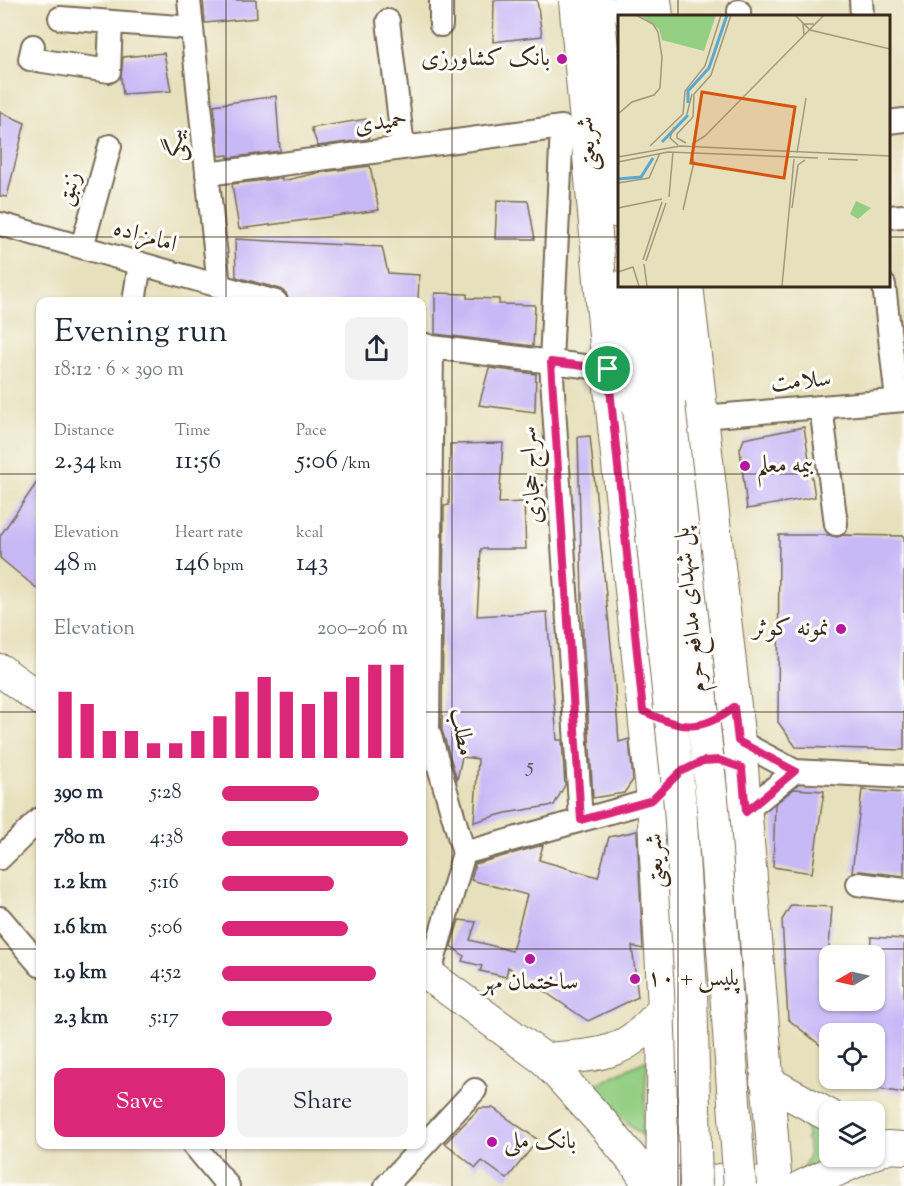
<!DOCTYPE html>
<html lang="en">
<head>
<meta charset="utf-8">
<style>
	:root { --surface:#fff; --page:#f2f2f3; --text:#1f2937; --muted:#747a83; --accent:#db2777 }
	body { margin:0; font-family:"Sorts Mill Goudy",Amiri,serif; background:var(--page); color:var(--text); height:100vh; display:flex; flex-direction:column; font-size:22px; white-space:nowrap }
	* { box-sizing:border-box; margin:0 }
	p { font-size:20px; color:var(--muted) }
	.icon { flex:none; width:33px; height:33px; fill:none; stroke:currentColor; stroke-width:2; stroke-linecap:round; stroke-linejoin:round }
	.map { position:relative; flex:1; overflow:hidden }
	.side { position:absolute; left:36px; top:297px; width:390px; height:852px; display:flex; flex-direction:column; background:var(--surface); border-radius:12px; box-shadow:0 2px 4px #0004 }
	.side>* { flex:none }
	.needle { width:39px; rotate:261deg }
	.fabs { position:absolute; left:819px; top:945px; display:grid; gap:12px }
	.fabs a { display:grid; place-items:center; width:66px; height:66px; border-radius:12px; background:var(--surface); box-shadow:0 2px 4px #0004; font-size:30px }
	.pin { position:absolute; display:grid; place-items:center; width:51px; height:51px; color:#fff; margin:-26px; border:3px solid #fff; border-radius:50%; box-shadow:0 2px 6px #0007 }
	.round { display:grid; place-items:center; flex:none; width:63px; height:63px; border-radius:12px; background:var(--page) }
	.head { display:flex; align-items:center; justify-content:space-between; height:102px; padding:0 18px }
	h1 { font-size:33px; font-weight:600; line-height:45px }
	.figures { display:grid; grid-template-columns:repeat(3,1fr); gap:9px; height:102px; padding:6px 18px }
	.figures div { display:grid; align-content:center }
	.figures b { font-size:26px; font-weight:600 }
	.figures small { font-size:16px; font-weight:400 }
	.figures p { font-size:16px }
	.chart { height:168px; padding:12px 18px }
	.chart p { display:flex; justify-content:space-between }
	.chart svg { width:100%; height:108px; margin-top:6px; stroke:var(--accent); stroke-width:6 }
	.action { display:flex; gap:12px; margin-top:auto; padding:12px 18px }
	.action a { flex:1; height:69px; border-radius:12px; background:var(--accent); color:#fff; font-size:24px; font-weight:600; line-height:69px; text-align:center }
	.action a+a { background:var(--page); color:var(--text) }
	ul { padding:0 18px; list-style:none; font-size:20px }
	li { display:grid; grid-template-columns:96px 72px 1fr; align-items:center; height:45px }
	li i { height:15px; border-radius:8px; background:var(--accent) }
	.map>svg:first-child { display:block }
</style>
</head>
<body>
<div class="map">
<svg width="904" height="1186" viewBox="0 0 904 1186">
	<rect width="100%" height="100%" fill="#fdfcf7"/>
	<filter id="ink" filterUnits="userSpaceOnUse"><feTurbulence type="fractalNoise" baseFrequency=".0167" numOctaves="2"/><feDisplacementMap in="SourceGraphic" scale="12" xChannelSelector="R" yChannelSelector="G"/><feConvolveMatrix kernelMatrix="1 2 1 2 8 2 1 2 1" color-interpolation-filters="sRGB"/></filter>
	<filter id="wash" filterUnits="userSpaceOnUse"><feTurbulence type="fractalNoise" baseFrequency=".008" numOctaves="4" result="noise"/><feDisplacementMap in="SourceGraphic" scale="24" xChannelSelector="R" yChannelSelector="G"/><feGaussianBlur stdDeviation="1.35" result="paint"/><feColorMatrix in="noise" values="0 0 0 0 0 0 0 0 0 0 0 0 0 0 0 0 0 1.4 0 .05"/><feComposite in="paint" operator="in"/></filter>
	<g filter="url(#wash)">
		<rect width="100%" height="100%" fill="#e7e0bc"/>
		<path fill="#93ce82" stroke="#677c50" stroke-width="1.5" d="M647 1060 643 1136 588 1088Z
			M795 1113 829 1131 830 1156 800 1175 809 1156 806 1128Z"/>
		<g id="blocks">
			<path fill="#c7b8f6" d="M203 0H256L257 18 205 23Z
				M494 0H537L542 36 493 42Z
				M164 53 171 91 123 94 121 78 123 57Z
				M276 96 280 151 228 158V155L219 156 214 105Z
				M0 112 25 123 7 197 0 196Z
				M366 119 369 139 318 146 311 128Z
				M370 166 379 210 239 229 232 184 282 178V181L322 172Z
				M497 200 528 201 535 239H495Z
				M235 239 382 247 388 273 419 275 418 302H289L286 293 280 289 236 277Z
				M435 293 467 294V298L499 299V304L535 305 533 346 435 334Z
				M489 368 536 374 535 412 479 405Z
				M804 427 815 497 747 509 740 449 744 439Z
				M590 436 614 675 619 742 629 739 633 780 624 793 593 798 583 637 578 437Z
				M503 443 499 503 524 502 526 549H481L477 616 547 612 557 740H562L565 785 554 805 506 813 474 822 478 759 462 757 457 780 442 730 444 506 449 505 450 444Z
				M40 478V591L0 558V536Z
				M779 535H829L837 537 843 535 904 536V750L796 747 778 722Z
				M794 789 824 791 812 873 773 867 775 804Z
				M862 790 904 793V876L860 871 852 872Z
				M637 831 643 949 632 946 638 997 588 1021 508 967 506 977 480 971 482 966 462 961 464 956 451 946 459 920 476 922 470 940 512 951 527 895 471 880 475 864 543 845 539 860 598 877 609 837Z
				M791 905 832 907 826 988H830V1000H874V956H870L871 937 904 939V1093L874 1088V1034H830V1053L788 1019 782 920Z
				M480 1108H493L538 1140 507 1179 482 1161 476 1168 445 1143Z"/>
		</g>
	</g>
	<g filter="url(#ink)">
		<use href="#blocks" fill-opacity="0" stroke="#776a55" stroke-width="1.5"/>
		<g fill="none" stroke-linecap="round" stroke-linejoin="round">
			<g stroke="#776a55" stroke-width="26">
				<path id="street" d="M189 0 219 286
					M861 0 862 16
					M739 11V16
					M60 18 192 28
					M388 21 403 147
					M441 25V0
					M33 46 30 59 109 71 111 22
					M888 122 904 120
					M207 174 562 127 551 362 581 820
					M888 217 904 216
					M0 224 276 302
					M82 247 110 146
					M884 285 897 400
					M134 302 140 263
					M422 344 432 347 608 369
					M821 407 836 524
					M702 417 904 400
					M738 741 795 771 904 777
					M746 811 795 771
					M464 853 653 800
					M0 858 40 819
					M858 884 904 890
					M0 918 40 965
					M429 975 464 853 428 729 432 347
					M193 1144 228 1186
					M386 1186 475 1090"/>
			</g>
			<g stroke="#776a55" stroke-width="34">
				<path id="secondary" d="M575 0 608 369 653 800 664 1008 662 1186
					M597 0 619 212
					M629 0 631 16
					M655 0 657 16
					M626 285 639 409
					M656 285 669 404
					M687 285 742 768 776 1186
					M0 670 40 699
					M422 970 544 1059 605 1126 638 1167 650 1186
					M544 1059C602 1055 626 1056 664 1008
					M766 1081 830 1116
					M874 1153 887 1147 904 1148
					M700 1186C719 1177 741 1177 760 1186
					M803 1186 867 1156"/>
			</g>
			<use href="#street" stroke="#fff" stroke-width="22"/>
			<use href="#secondary" stroke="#fff" stroke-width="32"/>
			<g stroke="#776a55" stroke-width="34" stroke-linecap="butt">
				<path id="secondary-bridge" d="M669 404 713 809 740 1186
					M639 409 680 806 691 990 696 1186"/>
			</g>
			<use href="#secondary-bridge" stroke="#fff" stroke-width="32"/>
		</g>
	</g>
	<g fill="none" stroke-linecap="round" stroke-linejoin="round" filter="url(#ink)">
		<g stroke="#fff" stroke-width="12">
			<path id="route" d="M551 362 608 369 643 711C679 728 700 734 734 707L738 741 795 771 746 812 742 768 719 760 703 761 680 772 652 800 581 820Z"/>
		</g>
		<use href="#route" stroke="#db2777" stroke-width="8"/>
	</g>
	<path fill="none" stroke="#3b2a1e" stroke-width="1.5" stroke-opacity="0.55" d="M226 0V302M452 0V1186M678 0V16M0 237H619M888 237H904M678 285V1186M0 474H40M422 474H904M0 712H40M422 712H904M0 949H40M422 949H904M226 1144V1186"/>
	<g fill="#b5179e" stroke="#fdfcf7" stroke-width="2">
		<circle cx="562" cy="59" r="6"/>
		<circle cx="745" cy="466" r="6"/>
		<circle cx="841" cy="629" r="6"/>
		<circle cx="530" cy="959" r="6"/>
		<circle cx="635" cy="979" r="6"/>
		<circle cx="492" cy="1142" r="6"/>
	</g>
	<g text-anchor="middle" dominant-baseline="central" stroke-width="6" stroke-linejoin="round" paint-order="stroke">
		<g font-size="21" fill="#5e4e54">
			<text x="530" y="767">5</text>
		</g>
		<g font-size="24" fill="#3b2a1e" stroke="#fdfcf7" text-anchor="start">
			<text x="550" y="59" text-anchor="end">بانک کشاورزی</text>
			<text x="757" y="466">بیمه معلم</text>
			<text x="829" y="629" text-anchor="end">نمونه کوثر</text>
			<text x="647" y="979">پلیس + ۱۰</text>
			<text x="530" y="983" text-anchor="middle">ساختمان مهر</text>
			<text x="504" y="1142">بانک ملی</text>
		</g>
		<g font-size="24" fill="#3b2a1e" stroke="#fdfcf7">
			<text transform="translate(381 123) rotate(-8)">حمیدی</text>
			<text transform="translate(588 144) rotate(-95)">شریعتی</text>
			<text transform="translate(177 146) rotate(-96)">بیگی</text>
			<text transform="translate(70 189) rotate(-75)">زنبق</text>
			<text transform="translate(145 237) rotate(16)">امامزاده</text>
			<text transform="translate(801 382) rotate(-5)">سلامت</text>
			<text transform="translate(532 475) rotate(-94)">سراج حجازی</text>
			<text transform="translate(691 610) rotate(-96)">پل شهدای مدافع حرم</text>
			<text transform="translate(461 732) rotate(80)">مطلب</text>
			<text transform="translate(656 861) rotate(-93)">شریعتی</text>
		</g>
	</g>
	<g transform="translate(618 15)">
		<rect width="272" height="272" fill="#e7e0bc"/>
		<path d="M22 0H98L86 36 44 25 41 14ZM238 186 253 193 240 204 232 199Z" fill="#93ce82"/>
		<path fill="none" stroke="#58a8d2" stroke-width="3" d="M70 88V76L91 53 109 0M44 127 70 100M0 164 23 162 35 143"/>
		<path fill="none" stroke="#a2977d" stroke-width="1.5" d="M177 0 192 15 272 34M186 20 185 9H196M0 99 14 87 36 80 42 73 44 42 40 17 35 9 18 0M69 99 74 79M56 112 52 123 60 130M68 128 59 123V119L75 102 76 79 93 60 113 0M74 129 87 121 206 0M32 131 65 99 67 76 87 51 103 0M179 138 188 83M0 142 62 131 272 141M210 144 240 145M0 147 50 137 200 143M0 168 31 163 42 138M51 182 55 137M0 193 44 184M174 193 180 150 187 145M65 195 76 147 73 138M25 245 44 187M28 246 48 188M26 249 29 271M0 257 15 252 21 271M164 271 176 144"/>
		<path fill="#d7540e" fill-opacity="0.15" stroke="#d7540e" stroke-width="3" d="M84 77 177 92 166 163 73 148Z"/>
		<rect width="272" height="272" fill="none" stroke="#3b2a1e" stroke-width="3"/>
	</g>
</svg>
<div class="fabs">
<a><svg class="needle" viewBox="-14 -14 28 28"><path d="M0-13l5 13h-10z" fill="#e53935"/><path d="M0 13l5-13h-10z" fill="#747a83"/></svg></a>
<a><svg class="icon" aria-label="locate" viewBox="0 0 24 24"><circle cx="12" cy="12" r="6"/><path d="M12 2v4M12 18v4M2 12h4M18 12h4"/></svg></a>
<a><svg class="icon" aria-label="layers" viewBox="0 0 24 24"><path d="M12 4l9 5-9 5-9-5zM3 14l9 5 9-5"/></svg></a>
</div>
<div class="pin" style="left:608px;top:369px;background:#1e9e55"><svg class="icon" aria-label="arrive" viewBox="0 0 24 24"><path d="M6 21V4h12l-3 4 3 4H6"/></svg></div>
<section class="side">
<div class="head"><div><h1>Evening run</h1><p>18:12 · 6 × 390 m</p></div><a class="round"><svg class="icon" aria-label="share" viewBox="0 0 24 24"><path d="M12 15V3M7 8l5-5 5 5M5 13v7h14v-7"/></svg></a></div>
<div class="figures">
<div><p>Distance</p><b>2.34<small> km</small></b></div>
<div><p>Time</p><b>11:56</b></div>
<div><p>Pace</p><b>5:06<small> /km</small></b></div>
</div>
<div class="figures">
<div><p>Elevation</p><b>48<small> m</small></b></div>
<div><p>Heart rate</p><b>146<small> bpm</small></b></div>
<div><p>kcal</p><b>143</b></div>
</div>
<div class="chart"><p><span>Elevation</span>200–206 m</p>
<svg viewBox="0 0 160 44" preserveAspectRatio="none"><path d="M5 44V17M15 44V22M25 44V33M35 44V33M45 44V38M55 44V38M65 44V33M75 44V27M85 44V17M95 44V11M105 44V17M115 44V22M125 44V17M135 44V11M145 44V6M155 44V6"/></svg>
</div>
<ul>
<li><b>390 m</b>5:28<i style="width:52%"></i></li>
<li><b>780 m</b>4:38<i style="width:100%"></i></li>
<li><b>1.2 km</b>5:16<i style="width:60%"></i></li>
<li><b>1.6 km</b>5:06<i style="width:68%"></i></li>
<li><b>1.9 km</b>4:52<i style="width:83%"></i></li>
<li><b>2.3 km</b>5:17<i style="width:59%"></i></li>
</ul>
<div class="action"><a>Save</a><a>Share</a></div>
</section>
</div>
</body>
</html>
